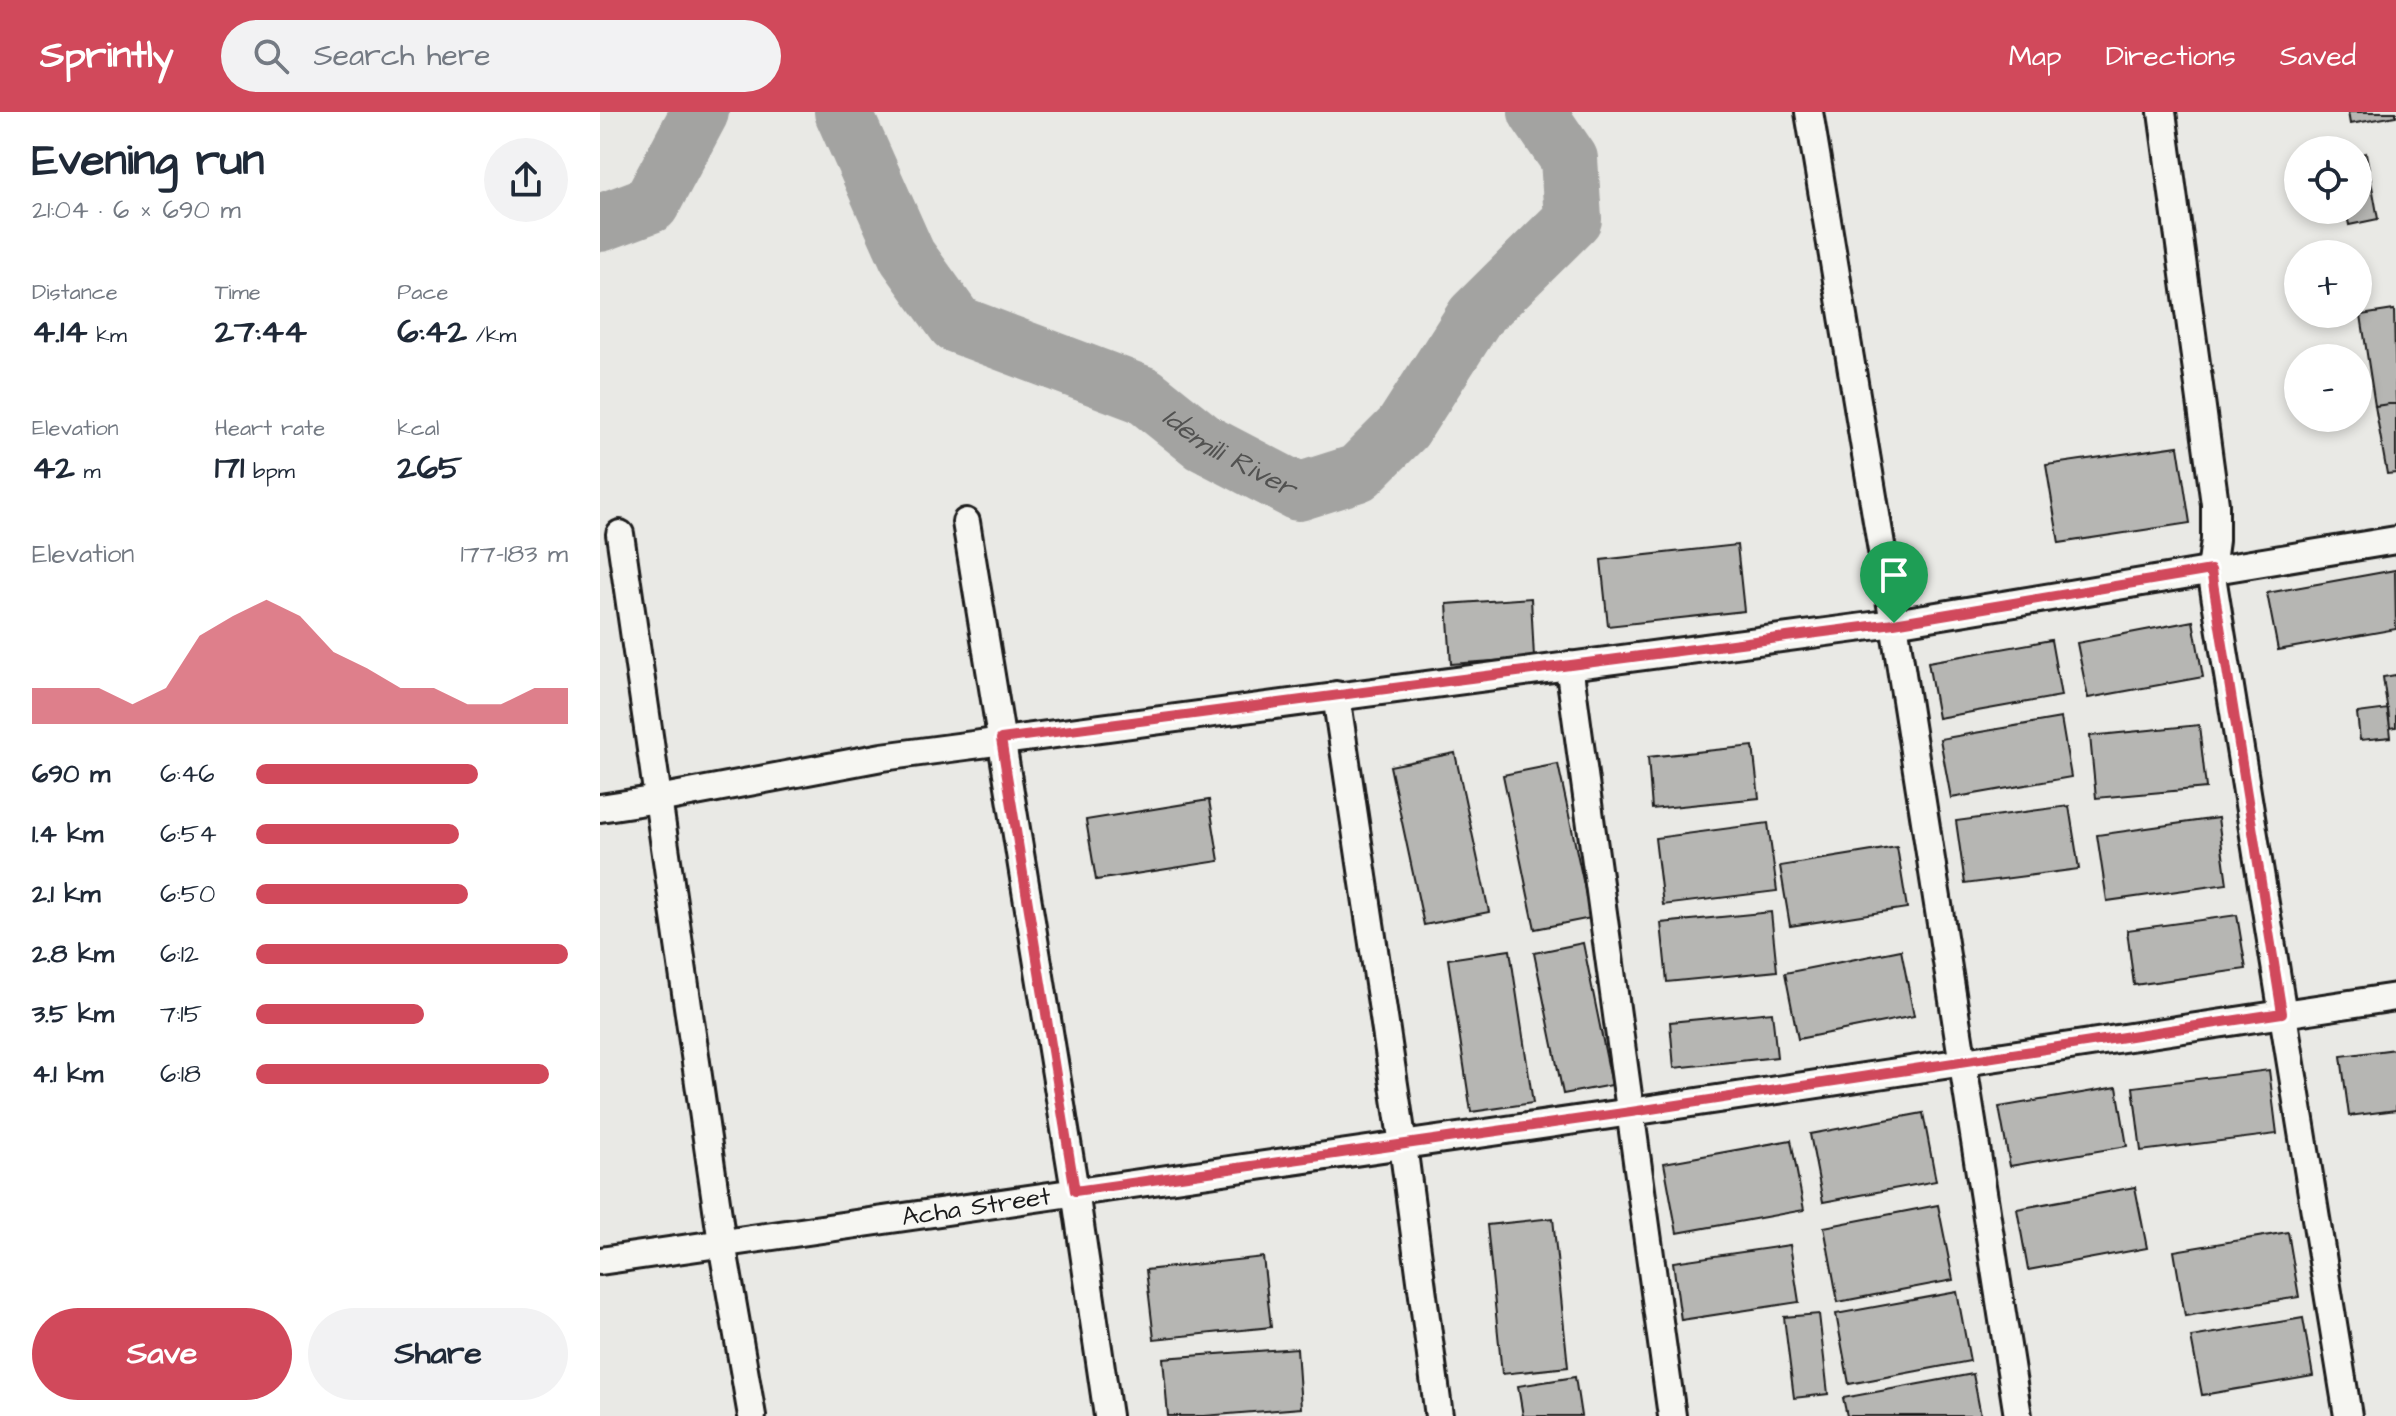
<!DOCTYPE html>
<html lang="en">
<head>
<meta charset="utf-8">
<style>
	:root { --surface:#fff; --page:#f2f2f3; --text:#1f2937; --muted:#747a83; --accent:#d1495b }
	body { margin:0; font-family:"Architects Daughter",sans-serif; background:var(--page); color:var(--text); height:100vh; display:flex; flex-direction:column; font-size:30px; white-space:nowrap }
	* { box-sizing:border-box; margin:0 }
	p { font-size:26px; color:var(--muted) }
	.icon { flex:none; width:44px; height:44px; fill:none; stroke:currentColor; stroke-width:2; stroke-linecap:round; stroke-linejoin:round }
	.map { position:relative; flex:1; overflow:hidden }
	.drawer { display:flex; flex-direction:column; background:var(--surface); width:600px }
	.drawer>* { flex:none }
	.controls { position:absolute; left:1684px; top:24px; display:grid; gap:16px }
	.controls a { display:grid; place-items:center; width:88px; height:88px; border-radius:50%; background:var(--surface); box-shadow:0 4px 12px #0003; font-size:40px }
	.pin { position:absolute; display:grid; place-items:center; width:68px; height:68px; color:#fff; margin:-82px -34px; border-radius:50% 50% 50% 0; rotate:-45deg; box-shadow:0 0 8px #0007 }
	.pin .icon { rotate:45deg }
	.round { display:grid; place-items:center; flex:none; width:84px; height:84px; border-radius:42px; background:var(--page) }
	.summary { display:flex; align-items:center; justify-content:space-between; height:136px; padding:0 32px }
	h1 { font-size:44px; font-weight:800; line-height:60px }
	.metrics { display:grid; grid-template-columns:repeat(3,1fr); gap:12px; height:136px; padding:8px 32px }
	.metrics div { display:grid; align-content:center }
	.metrics b { font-size:34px; font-weight:800 }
	.metrics small { font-size:22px; font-weight:400 }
	.metrics p { font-size:22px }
	.chart { height:224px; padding:16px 32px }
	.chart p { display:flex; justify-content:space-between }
	.chart svg { width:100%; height:144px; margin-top:8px; fill:var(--accent); opacity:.7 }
	.action { display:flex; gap:16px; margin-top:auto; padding:16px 32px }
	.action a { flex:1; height:92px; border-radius:48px; background:var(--accent); color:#fff; font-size:32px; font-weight:800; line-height:92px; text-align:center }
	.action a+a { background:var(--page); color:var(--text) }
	ul { padding:0 32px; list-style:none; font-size:26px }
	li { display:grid; grid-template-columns:128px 96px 1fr; align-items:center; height:60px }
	li i { height:20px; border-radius:10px; background:var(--accent) }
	header { display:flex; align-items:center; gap:48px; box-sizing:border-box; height:112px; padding:0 40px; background:var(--accent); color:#fff }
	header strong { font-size:38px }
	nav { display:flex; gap:44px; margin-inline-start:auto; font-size:28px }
	.search { width:560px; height:72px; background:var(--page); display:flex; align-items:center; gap:20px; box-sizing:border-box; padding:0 28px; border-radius:44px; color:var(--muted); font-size:30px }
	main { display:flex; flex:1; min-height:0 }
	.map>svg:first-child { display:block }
</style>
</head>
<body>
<header>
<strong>Sprintly</strong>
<div class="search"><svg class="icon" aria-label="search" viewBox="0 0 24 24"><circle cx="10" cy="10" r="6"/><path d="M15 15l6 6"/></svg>Search here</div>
<nav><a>Map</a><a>Directions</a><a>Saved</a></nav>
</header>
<main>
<section class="drawer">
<div class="summary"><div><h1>Evening run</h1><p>21:04 · 6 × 690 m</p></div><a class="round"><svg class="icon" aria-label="share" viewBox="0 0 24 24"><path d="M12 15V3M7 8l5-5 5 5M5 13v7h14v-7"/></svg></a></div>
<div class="metrics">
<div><p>Distance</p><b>4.14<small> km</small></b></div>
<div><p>Time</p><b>27:44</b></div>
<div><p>Pace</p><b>6:42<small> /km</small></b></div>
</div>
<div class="metrics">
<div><p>Elevation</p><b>42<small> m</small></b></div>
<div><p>Heart rate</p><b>171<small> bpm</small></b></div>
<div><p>kcal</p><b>265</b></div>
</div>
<div class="chart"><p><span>Elevation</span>177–183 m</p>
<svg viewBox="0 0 160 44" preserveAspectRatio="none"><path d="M0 44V33L10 33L20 33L30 38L40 33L50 17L60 11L70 6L80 11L90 22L100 27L110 33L120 33L130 38L140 38L150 33L160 33V44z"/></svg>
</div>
<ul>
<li><b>690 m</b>6:46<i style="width:71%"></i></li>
<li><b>1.4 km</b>6:54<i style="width:65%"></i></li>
<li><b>2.1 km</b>6:50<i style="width:68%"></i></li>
<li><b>2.8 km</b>6:12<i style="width:100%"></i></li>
<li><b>3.5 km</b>7:15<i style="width:54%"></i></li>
<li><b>4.1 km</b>6:18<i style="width:94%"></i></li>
</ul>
<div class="action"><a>Save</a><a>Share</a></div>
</section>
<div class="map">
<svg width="1796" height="1304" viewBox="0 0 1796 1304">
	<rect width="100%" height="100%" fill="#e9e9e5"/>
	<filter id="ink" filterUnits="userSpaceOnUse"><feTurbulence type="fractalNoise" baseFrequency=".0125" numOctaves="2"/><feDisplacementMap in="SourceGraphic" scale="16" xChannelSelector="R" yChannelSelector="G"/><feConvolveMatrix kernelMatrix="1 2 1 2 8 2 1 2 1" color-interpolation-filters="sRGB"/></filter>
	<g filter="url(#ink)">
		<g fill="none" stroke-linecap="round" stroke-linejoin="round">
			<g stroke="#a3a3a1" stroke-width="58">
				<path id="s1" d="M243 0 307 144 356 212 544 283 604 331 698 380 758 361 803 316 875 204 973 107 969 47 937 0"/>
				<path d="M0 111 51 92 100 0"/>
			</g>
		</g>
		<path fill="#b6b6b3" stroke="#1c1c1c" stroke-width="2" d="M1748 0H1796V4L1750 12Z
			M1766 41 1778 107 1749 113 1746 98H1758V43Z
			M1794 198 1796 291 1775 294 1761 203Z
			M1796 291V361L1787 362 1775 294Z
			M1578 334 1590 411 1459 431 1446 353Z
			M1137 433 1144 499 1008 514 1001 448Z
			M1795 458 1796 517 1678 538 1667 481Z
			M931 486 934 546 851 552 847 492Z
			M1593 509 1603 565 1488 586 1477 531Z
			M1451 528 1461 584 1338 606 1328 550Z
			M1796 563V615L1790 616 1783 565Z
			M1788 597 1791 625 1760 628 1757 601Z
			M1461 606 1471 665 1351 686 1340 627Z
			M1599 613 1606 676 1496 686 1490 624Z
			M1153 634 1159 686 1052 697 1048 645Z
			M855 641 889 800 824 813 790 654Z
			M958 652 991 806 935 817 903 663Z
			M609 688 619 749 496 768 486 708Z
			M1469 694 1479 757 1365 772 1356 709Z
			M1618 706 1627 772 1507 789 1497 723Z
			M1168 711 1177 779 1063 793 1055 726Z
			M1297 735 1307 796 1190 814 1180 754Z
			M1171 800 1177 859 1067 870 1061 811Z
			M1637 803 1646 857 1534 873 1527 818Z
			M983 831 1012 973 963 982 934 841Z
			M910 838 933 991 871 1000 848 847Z
			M1301 838 1314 904 1198 927 1185 861Z
			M1172 900 1177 945 1074 956 1070 910Z
			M1796 937V998L1749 1004 1741 944Z
			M1669 958 1677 1022 1541 1039 1533 975Z
			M1517 975 1527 1034 1410 1054 1399 995Z
			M1323 1001 1336 1069 1223 1090 1210 1022Z
			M1191 1028 1204 1098 1077 1121 1064 1051Z
			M1535 1075 1547 1136 1428 1158 1417 1097Z
			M1338 1093 1353 1168 1238 1190 1224 1115Z
			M953 1106 968 1255 902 1262 887 1113Z
			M1688 1120 1699 1185 1585 1204 1574 1139Z
			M1190 1133 1199 1190 1081 1208 1073 1150Z
			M663 1145 671 1215 554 1227 546 1158Z
			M1357 1180 1370 1249 1249 1272 1236 1202Z
			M1219 1202 1228 1282 1194 1286 1184 1205Z
			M1703 1206 1713 1264 1602 1283 1591 1225Z
			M697 1236 701 1296 604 1304H568L563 1246Z
			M1373 1262 1381 1304H1247L1243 1286Z
			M975 1265 981 1304H923L918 1274Z"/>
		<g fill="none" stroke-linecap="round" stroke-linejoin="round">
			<g stroke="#1c1c1c" stroke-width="32">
				<g id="minor">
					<path d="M1209 0 1294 511 1418 1304"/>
					<path d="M1562 0 1615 392V428L1611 458 1748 1304"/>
					<path d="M366 410 475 1079 508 1304"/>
					<path d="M20 422 122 1131 152 1304"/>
					<path d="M969 553 1072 1304"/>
					<path d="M736 583 803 1033 839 1304"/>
					<path d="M0 696 58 687 282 645 1294 511 1796 428"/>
					<path id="s2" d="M0 1149 1031 1000 1796 885"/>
				</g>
			</g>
			<use href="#minor" stroke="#f6f6f2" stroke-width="26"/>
		</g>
	</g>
	<g fill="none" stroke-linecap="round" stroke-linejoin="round" filter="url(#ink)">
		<g stroke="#fff" stroke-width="16">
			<path id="route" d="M1611 458 1682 901 1031 1000 475 1079 401 627 1294 511Z"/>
		</g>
		<use href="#route" stroke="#d1495b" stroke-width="10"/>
	</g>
	<g text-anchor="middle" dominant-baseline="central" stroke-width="7" stroke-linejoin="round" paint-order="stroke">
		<g font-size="26" fill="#1c1c1c" stroke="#f6f6f2">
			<text stroke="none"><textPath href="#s2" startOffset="380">Acha Street</textPath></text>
		</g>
		<g font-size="28" font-style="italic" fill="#525251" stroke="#f6f6f2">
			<text stroke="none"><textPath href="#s1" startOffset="546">Idemili River</textPath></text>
		</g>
	</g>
</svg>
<div class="controls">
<a><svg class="icon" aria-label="locate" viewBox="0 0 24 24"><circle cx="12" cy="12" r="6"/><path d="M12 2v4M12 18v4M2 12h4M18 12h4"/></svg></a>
<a>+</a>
<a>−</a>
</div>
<div class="pin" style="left:1294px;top:511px;background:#1e9e55"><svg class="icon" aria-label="arrive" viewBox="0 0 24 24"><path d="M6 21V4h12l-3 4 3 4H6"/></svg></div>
</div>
</main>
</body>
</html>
